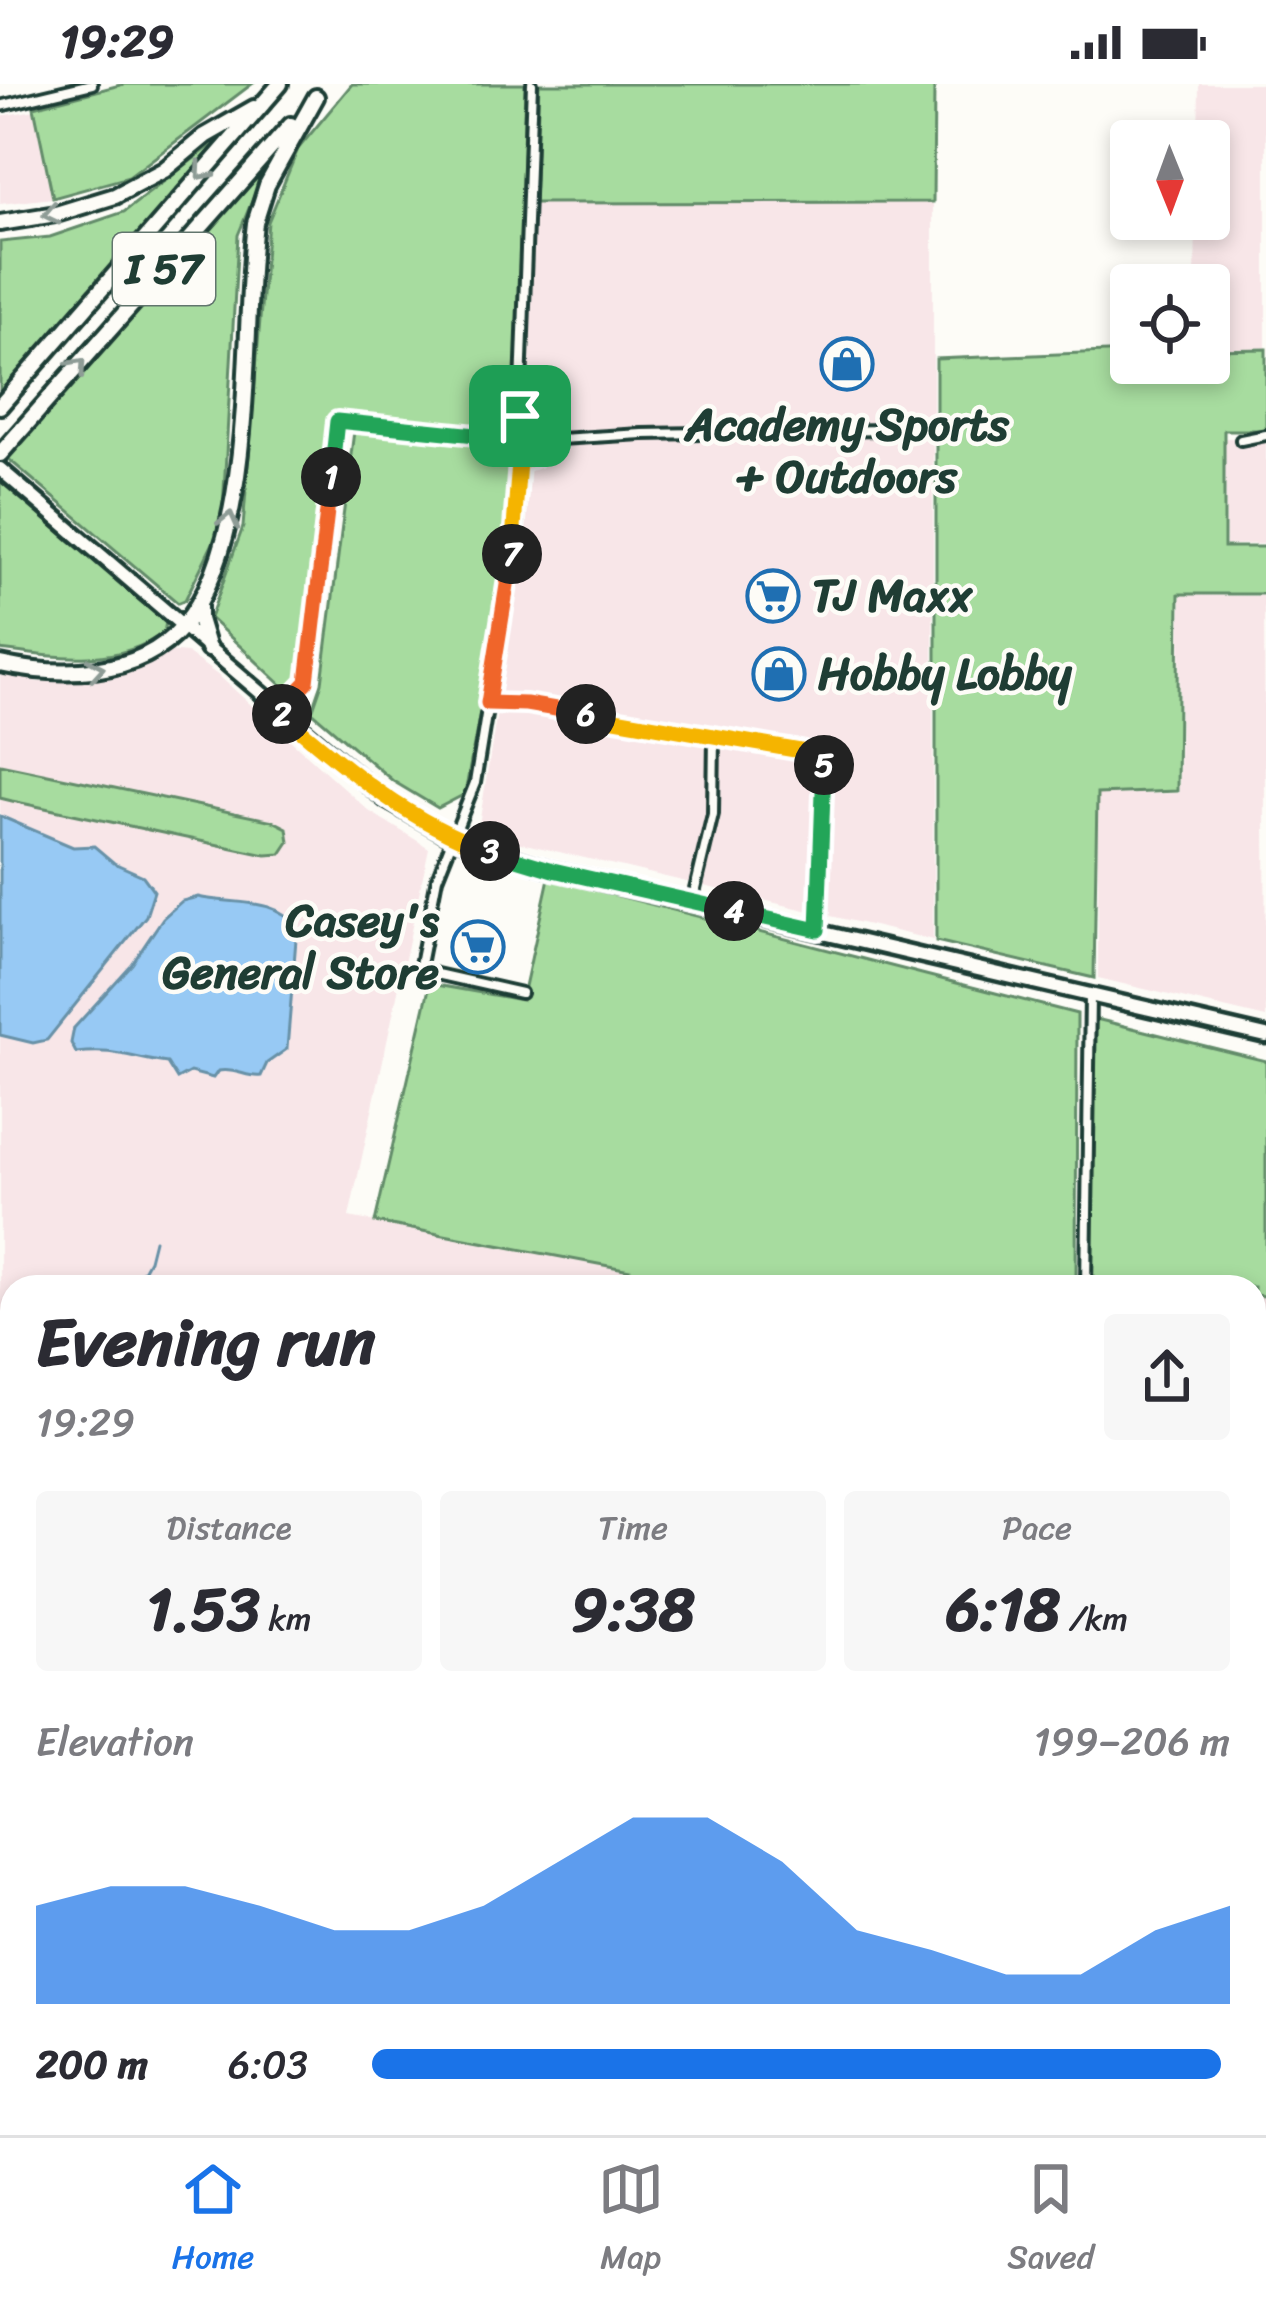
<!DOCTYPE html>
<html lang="en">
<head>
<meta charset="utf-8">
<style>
	:root { --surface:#fff; --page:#f7f7f7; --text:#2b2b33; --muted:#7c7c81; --line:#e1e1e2; --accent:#1a73e8 }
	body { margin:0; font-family:Sriracha,sans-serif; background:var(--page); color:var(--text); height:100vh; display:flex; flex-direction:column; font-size:45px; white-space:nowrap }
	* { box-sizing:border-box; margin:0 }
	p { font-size:39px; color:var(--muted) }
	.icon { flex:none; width:66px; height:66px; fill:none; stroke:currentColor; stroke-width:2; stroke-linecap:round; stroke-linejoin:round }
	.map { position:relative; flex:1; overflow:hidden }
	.panel { position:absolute; left:0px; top:1191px; width:1266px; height:861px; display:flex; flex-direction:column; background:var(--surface); border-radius:36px 36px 0 0; box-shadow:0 6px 18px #0003 }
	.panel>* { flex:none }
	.needle { width:78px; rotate:179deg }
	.controls { position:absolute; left:1110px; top:36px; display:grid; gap:24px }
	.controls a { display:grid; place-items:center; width:120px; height:120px; border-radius:12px; background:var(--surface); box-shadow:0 6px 18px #0003; font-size:60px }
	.pin { position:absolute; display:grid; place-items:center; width:102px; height:102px; color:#fff; margin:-51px; border-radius:24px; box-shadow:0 6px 18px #0006 }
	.km { position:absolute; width:60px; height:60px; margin:-30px; border-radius:50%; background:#222; color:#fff; font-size:33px; line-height:60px; text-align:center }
	.round { display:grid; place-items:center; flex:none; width:126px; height:126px; border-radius:12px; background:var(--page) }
	.head { display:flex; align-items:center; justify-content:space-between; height:204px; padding:0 36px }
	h1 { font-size:66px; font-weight:700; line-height:90px }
	.figures { display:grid; grid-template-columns:repeat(3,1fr); gap:18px; height:204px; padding:12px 36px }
	.figures div { display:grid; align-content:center; border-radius:12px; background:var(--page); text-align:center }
	.figures b { font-size:60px; font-weight:700 }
	.figures small { font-size:33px; font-weight:400 }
	.figures p { font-size:33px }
	.chart { height:336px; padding:24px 36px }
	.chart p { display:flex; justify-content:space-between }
	.chart svg { width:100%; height:216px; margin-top:12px; fill:var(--accent); opacity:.7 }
	ul { padding:0 36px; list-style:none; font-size:39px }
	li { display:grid; grid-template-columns:192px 144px 1fr; align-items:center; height:90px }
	li i { height:30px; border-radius:15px; background:var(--accent) }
	.status { display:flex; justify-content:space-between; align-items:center; height:84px; padding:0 60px; background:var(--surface); direction:ltr }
	.status svg { height:33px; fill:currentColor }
	.tab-bar { display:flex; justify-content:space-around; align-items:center; height:168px; border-top:3px solid var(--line); background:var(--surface); font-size:33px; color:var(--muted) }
	.tab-bar a { display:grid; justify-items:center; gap:6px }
	.tab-bar .on { color:var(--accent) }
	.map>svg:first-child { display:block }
</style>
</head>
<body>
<div class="status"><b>19:29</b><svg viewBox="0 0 49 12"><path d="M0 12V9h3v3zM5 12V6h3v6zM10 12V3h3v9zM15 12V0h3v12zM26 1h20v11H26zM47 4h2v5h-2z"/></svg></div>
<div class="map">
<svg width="1266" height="2051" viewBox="0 0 1266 2051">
	<rect width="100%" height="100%" fill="#fdfcf7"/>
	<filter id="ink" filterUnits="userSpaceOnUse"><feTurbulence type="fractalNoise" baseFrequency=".00833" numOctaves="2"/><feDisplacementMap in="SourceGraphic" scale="24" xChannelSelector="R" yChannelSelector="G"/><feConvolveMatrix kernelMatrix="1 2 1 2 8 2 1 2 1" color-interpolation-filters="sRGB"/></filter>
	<g filter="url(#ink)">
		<path fill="#f8e6e8" d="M1199 0H1266V264L1209 265V201H1189L1195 200 1196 135H1209V57H1198Z
			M35 26 53 114 0 120V32Z
			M933 118V856L504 755 479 741 526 447 530 387 545 368 548 353 545 340 529 322 534 119Z
			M1225 354H1266V460L1226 461Z
			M1181 511 1264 512 1266 934 1098 894V711L1179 709Z
			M167 567 187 569 219 592 369 727 429 764 349 1133 631 1186 628 1203H12V1346L0 1343V588L38 598 96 596Z
			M1254 1212H1266V1611L1254 1609Z
			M1254 1624 1266 1626V2031H1254Z"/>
		<path fill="#a7dc9f" stroke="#638c6a" stroke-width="3" d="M124 0H252L129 93 53 114 34 23Z
			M352 0H525L515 327 491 344 333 330 303 592 287 606 210 534 243 443 268 138 298 65Z
			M539 0H934L933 118 534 119Z
			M226 50 0 311V158L50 153 124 128Z
			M270 73 238 151 223 425 217 451 185 516 178 519 5 372Z
			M1266 265V346H1224V463H1266V510H1179L1177 707 1097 710 1094 894 936 857V275L1131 267V279H1209V266Z
			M354 347 489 359 515 390 514 442 465 710 438 724 393 697 312 628 322 599Z
			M0 397 166 538 164 548C118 584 53 573 0 566Z
			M0 680 273 737 287 744 289 758 281 770 266 771 12 717 0 714Z
			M549 794 1077 930 1076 1203H628L630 1186 375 1138 430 900 522 916Z
			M1096 935 1266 977V1212L1254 1211V1203H1091Z
			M1254 1634 1266 1638V1762L1256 1763Z"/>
		<path fill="#97c9f4" stroke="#6791a7" stroke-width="3" d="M0 732 73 763 94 762 114 779 143 792 154 807 146 832 47 956 33 959 0 951Z
			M198 813C232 821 275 812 297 843L287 965 267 979 261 992C246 994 237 984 218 987L213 994 190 988 177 995 167 979C129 974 116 964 76 969L71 959 74 944 132 880 163 834 182 817Z"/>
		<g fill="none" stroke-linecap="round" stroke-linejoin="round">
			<path stroke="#6791a7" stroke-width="3" d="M134 1203 149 1176 154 1156
				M0 1565 11 1554"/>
			<g stroke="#1f3d34" stroke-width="16">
				<path id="minor" d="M0 22 92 0
					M497 355a23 23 0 1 1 46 0a23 23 0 1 1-46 0Z
					M520 332 532 0
					M543 356 642 350 886 346
					M1241 356 1266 351
					M519 378 517 440 475 699 437 794 419 886 521 909
					M487 619 526 620 825 672 818 846
					M280 626 307 598 337 337 496 353
					M692 818 713 730 714 652
					M1086 1203 1090 911
					M0 1689 12 1670
					M1254 2038H1266
					M218 2040V2051
					M104 2051V2040
					M490 2051 491 2040
					M998 2051 1058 2040"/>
			</g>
			<g stroke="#1f3d34" stroke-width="18">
				<path id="tertiary" d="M0 1368 12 1371
					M1254 1618 1266 1620"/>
			</g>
			<g stroke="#1f3d34" stroke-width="21">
				<path id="primary" d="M0 385 386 716 453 754 553 786 1266 952"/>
			</g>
			<g stroke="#1f3d34" stroke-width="22">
				<path id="motorway" d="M0 139 56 130 115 112 164 86 205 52 254 24
					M0 322 280 0
					M0 370 291 41
					M199 518V535L208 565
					M0 580C59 593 138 594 182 543 258 454 241 254 255 139L267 101 316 13"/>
			</g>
			<use href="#minor" stroke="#fdfcf7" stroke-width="8"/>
			<use href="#tertiary" stroke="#fdfcf7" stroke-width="9"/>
			<use href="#primary" stroke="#fdfcf7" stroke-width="12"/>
			<use href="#motorway" stroke="#fdfcf7" stroke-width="14"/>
			<g stroke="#1f3d34" stroke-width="8">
				<path id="rail" d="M0 1353 12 1355
					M1254 1605 1266 1607"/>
			</g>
			<use href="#rail" stroke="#fdfcf7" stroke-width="3" stroke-dasharray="9" stroke-linecap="butt"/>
		</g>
		<defs><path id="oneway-chevron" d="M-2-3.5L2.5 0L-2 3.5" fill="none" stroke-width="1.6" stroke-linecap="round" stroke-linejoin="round" transform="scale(3)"/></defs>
		<g stroke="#8e9c96">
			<use href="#oneway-chevron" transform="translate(203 88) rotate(131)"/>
			<use href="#oneway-chevron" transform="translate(51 130) rotate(168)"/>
			<use href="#oneway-chevron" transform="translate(78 282) rotate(-48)"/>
			<use href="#oneway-chevron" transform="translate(229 436) rotate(-76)"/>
			<use href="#oneway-chevron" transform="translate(96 585) rotate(-10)"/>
		</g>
	</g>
	<g fill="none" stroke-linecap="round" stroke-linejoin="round" filter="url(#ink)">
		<g stroke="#fff" stroke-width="24">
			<path id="split-1" d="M331 393 337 337 496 353 506 336 520 332"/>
		</g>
		<g stroke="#fff" stroke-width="24">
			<path id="split-2" d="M282 630 279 627 307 598 331 393"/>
		</g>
		<g stroke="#fff" stroke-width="24">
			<path id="split-3" d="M282 630C347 686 409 738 490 767"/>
		</g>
		<g stroke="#fff" stroke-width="24">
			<path id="split-4" d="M490 767 553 786 734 827"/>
		</g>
		<g stroke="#fff" stroke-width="24">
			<path id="split-5" d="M734 827 818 846 824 681"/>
		</g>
		<g stroke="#fff" stroke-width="24">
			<path id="split-6" d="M586 630 824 671V681"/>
		</g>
		<g stroke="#fff" stroke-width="24">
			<path id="split-7" d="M512 470 488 619 526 620 586 630"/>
		</g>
		<g stroke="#fff" stroke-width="24">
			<path id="split-8" d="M512 470 519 378 535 373 543 359 540 343 520 332"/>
		</g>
		<use href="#split-1" stroke="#22a559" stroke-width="15"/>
		<use href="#split-2" stroke="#f0652b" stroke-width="15"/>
		<use href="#split-3" stroke="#f5b400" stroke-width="15"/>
		<use href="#split-4" stroke="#22a559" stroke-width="15"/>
		<use href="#split-5" stroke="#22a559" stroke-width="15"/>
		<use href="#split-6" stroke="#f5b400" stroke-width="15"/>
		<use href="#split-7" stroke="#f0652b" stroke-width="15"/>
		<use href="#split-8" stroke="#f5b400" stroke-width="15"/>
	</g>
	<defs>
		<g id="shop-ring" transform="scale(2.7)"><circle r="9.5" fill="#fdfcf7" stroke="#1f6fb2" stroke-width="1.5"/><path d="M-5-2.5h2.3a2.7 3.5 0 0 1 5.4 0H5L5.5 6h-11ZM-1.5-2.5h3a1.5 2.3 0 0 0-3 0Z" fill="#1f6fb2"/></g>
		<g id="supermarket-ring" transform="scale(2.7)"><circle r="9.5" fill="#fdfcf7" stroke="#1f6fb2" stroke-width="1.5"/><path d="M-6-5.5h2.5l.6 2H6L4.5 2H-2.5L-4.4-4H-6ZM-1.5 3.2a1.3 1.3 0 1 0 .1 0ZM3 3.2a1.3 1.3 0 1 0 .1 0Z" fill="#1f6fb2"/></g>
	</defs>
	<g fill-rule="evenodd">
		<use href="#shop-ring" x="847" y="280"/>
		<use href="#supermarket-ring" x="773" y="512"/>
		<use href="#shop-ring" x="779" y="590"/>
		<use href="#supermarket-ring" x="478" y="863"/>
	</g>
	<g text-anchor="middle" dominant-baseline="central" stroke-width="9" stroke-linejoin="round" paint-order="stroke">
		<rect fill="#fdfcf7" stroke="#62766e" stroke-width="3" x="113" y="149" width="102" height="72" rx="9"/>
		<g font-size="42" font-weight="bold" fill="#1f3d34">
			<text x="164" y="185">I 57</text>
		</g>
		<g font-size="45" font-weight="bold" fill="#1f3d34" stroke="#fdfcf7" text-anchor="start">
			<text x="847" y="341" text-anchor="middle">Academy Sports<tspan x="847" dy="52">+ Outdoors</tspan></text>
			<text x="812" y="512">TJ Maxx</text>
			<text x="818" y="590">Hobby Lobby</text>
			<text x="439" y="837" text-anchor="end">Casey's<tspan x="439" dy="52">General Store</tspan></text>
		</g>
	</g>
</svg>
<div class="controls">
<a><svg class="needle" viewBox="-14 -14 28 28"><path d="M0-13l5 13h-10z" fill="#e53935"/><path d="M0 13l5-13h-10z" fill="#7c7c81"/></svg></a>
<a><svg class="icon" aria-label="locate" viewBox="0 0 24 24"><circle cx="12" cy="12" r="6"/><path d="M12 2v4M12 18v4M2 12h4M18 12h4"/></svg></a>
</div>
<div class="pin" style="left:520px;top:332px;background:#1e9e55"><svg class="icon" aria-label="arrive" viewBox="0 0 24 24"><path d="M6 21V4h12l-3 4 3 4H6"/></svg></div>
<b class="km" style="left:331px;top:393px">1</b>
<b class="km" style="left:282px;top:630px">2</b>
<b class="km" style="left:490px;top:767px">3</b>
<b class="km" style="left:734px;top:827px">4</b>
<b class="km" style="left:824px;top:681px">5</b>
<b class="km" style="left:586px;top:630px">6</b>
<b class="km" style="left:512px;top:470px">7</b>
<section class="panel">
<div class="head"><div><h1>Evening run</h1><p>19:29</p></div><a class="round"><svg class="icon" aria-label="share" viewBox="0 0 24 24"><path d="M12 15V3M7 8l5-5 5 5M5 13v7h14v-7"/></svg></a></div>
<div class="figures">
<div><p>Distance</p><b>1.53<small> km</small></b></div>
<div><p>Time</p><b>9:38</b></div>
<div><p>Pace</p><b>6:18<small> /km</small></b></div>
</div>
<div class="chart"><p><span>Elevation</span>199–206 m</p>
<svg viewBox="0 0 160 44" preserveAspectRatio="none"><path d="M0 44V24L10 20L20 20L30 24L40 29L50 29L60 24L70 15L80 6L90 6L100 15L110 29L120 33L130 38L140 38L150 29L160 24V44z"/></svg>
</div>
<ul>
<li><b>200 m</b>6:03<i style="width:99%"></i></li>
</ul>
</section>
</div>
<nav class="tab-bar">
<a class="on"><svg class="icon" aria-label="home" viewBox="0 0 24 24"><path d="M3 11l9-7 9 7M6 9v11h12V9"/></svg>Home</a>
<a><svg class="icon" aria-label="map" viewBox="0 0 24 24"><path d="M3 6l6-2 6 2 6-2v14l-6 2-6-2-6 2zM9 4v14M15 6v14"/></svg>Map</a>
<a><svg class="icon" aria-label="saved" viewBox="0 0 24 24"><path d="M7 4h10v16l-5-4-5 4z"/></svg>Saved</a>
</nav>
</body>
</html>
